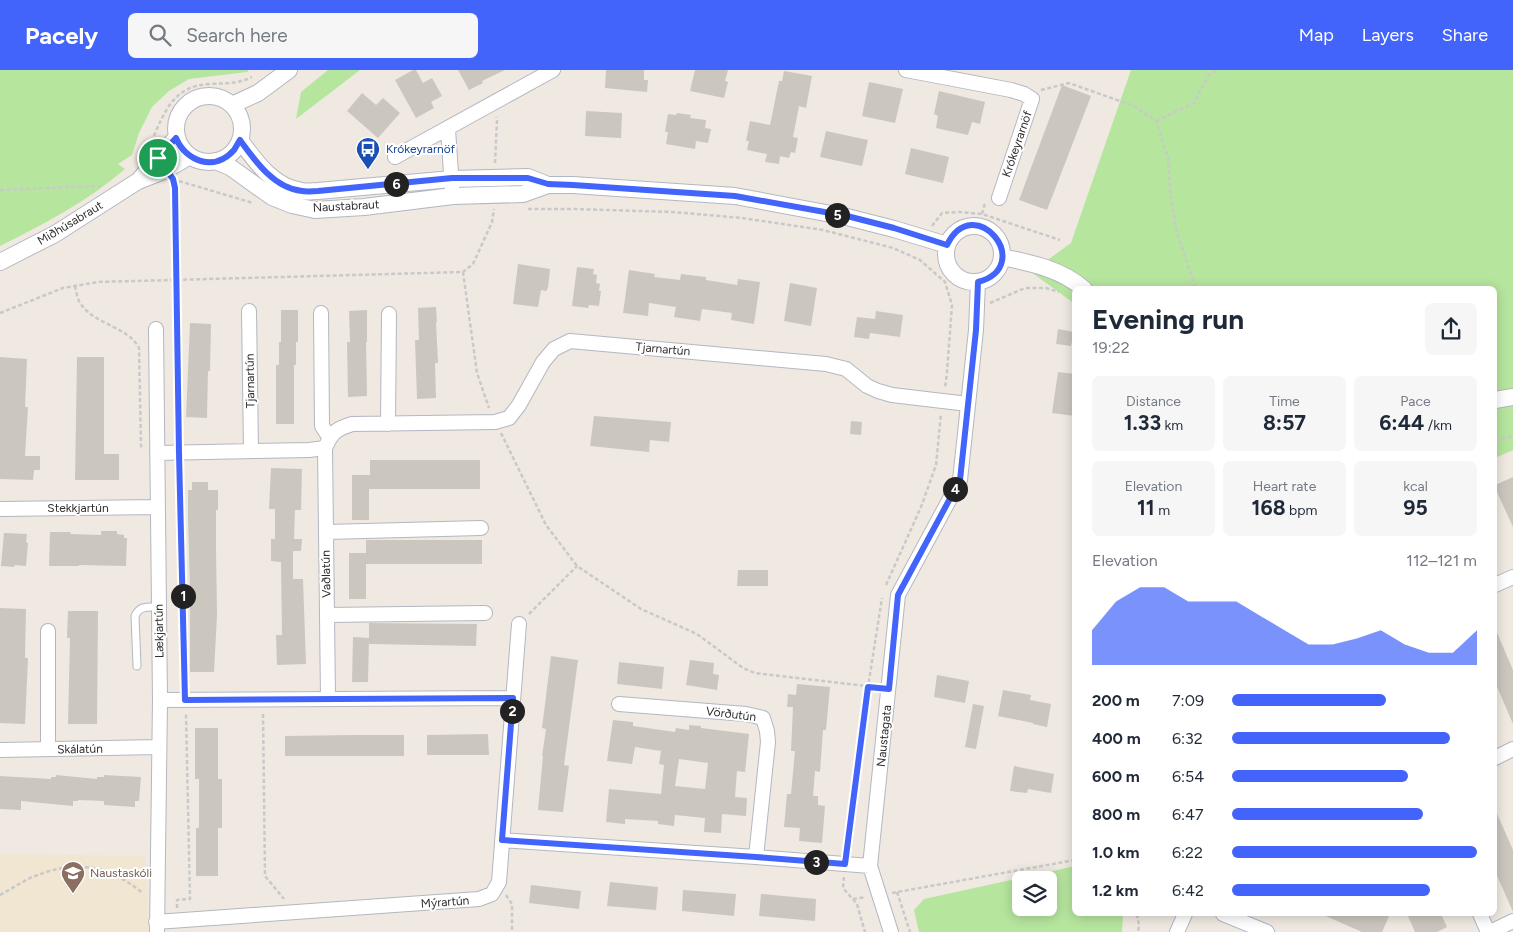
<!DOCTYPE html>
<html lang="en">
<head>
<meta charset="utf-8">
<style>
	:root { --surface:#fff; --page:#f6f6f7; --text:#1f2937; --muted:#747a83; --accent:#4264fb }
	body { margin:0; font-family:Figtree,sans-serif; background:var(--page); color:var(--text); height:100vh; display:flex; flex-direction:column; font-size:19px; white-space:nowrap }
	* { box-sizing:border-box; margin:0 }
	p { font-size:16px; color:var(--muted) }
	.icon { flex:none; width:28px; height:28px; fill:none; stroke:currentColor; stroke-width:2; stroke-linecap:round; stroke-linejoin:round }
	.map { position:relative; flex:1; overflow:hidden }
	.side { position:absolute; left:1072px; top:216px; width:425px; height:630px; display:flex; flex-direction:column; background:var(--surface); border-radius:8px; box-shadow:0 2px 12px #0003 }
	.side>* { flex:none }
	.tools { position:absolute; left:1012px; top:801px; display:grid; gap:10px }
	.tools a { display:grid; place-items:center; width:45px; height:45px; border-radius:8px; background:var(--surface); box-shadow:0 2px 12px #0003; font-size:25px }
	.pin { position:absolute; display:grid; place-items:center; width:42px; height:42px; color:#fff; margin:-21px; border:2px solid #fff; border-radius:50%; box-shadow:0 1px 5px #0007 }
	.km { position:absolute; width:25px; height:25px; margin:-12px; border-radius:50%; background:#222; color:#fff; font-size:14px; line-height:25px; text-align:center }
	.round { display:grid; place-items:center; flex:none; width:52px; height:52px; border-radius:8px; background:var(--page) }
	.head { display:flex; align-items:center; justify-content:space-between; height:85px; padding:0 20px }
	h1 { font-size:28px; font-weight:700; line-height:38px }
	.stats { display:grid; grid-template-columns:repeat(3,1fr); gap:8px; height:85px; padding:5px 20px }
	.stats div { display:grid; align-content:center; border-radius:8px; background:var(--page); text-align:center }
	.stats b { font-size:21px; font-weight:700 }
	.stats small { font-size:14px; font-weight:400 }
	.stats p { font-size:14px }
	.chart { height:140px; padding:10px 20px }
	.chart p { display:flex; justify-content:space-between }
	.chart svg { width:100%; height:90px; margin-top:5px; fill:var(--accent); opacity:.7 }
	ul { padding:0 20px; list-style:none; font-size:16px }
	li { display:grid; grid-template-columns:80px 60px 1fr; align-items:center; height:38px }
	li i { height:12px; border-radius:6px; background:var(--accent) }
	header { display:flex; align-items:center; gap:30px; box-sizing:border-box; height:70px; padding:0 25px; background:var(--accent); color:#fff }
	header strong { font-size:24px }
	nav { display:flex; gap:28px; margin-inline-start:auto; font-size:18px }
	.search { width:350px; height:45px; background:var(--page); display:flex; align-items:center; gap:12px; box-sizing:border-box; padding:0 18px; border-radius:8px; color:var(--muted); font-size:19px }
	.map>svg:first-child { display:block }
</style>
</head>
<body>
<header>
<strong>Pacely</strong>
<div class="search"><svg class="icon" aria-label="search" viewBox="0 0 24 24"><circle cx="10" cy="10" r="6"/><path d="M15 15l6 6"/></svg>Search here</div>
<nav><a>Map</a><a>Layers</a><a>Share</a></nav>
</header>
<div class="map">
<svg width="1513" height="862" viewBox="0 0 1513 862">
	<rect width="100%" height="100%" fill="#efe9e1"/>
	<path fill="#f0e6d1" d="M0 784 145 786 149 862H0Z"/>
	<path fill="#b6e59e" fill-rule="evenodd" d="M0 0H249L247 2 189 9 169 21 152 37 139 63 132 85 118 94 125 99C88 131 44 154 0 176Z
		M328 0H360L296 49 301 22Z
		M1131 0H1513V380L1495 388V219H1075V236L1071 231 1031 202 1071 173Z
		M1075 796V844H1123L1122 862H919L914 840 924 829ZM1021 810H1049V838H1021Z"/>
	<path fill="#cbc7bf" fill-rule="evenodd" d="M413 0H416L423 13 432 8 442 26 431 32 434 38 416 48 395 10Z
		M458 0H505L482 11 483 13 469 20Z
		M606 0H644V10H648L647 22 605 18Z
		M695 0H728L725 11 728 12 724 28 690 21Z
		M784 1 812 6 806 38 799 36 793 67 798 68 795 83 791 82 789 88 780 86 779 94 765 92 767 84 747 80 749 71H746L750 51 770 55 779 11H782Z
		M869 12 903 19 895 53 862 46Z
		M1062 15 1091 26 1047 140 1019 130Z
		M939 21 985 32 980 54 972 52 968 65 936 58 938 46 934 44Z
		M362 23 376 35 383 28 400 43 378 68 347 41Z
		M586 41 622 43 621 68 585 66Z
		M677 43 691 45 690 48 706 50 705 58 711 59 708 73 696 71 695 79 666 74 668 62H665L668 44 676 45Z
		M826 61 868 70 862 96 820 87Z
		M911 78 949 87 943 113 905 104Z
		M518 194 550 199 548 218 546 221 541 220 538 237 513 234Z
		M577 197 594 199 593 204 597 205 596 213 600 214 599 221H601L599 236 589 235 588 238 572 236Z
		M629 200 655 204 654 207 680 210 681 204 706 207V210L737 215 738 209 760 212 754 254 731 250 732 243 702 239 700 251 674 247 676 237 649 233 648 246 623 243Z
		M790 213 817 218 811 256 784 251Z
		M436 237 437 252H436L438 293H435L436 328 417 329 415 270H419L418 238Z
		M281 240H298V272H296V295H294V354H276V295H279V272H281Z
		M367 240V272H366L367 326 348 327 347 272H350L349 241Z
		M876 241 903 245 900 267 870 263 869 269 854 267 857 247 875 249Z
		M190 253 211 254 210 301H208L207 348 186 347Z
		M1058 259 1074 262 1071 276 1056 274Z
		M0 287 27 289 25 337H28L25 386H40V400H34L33 410 0 409Z
		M77 287H104V384H119V410H75Z
		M1058 302 1075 304V346L1052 343Z
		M594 346 671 352 669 372 650 370 649 382 590 376Z
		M851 351 862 352 861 365 850 364Z
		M370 390H480V419H369V450H352V405H370Z
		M271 398 302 399 301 440H295L294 469H302L301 481H293V509H303L306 594 277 595 276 565H282L281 492 271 491V469H275V439H269Z
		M1513 407V457L1495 418V415Z
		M192 412H208V420H218V440H216V475L217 546 214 602H190V519L188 447V420H192Z
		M101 461H117V464L124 465V468H127L126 496 79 495V496H49L50 462H71L70 464 101 465Z
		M4 463 27 464 26 472 28 473 26 496 15 495 14 497 1 496Z
		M366 470H482V494H366V529H349V483H366Z
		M738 500H768V516H737Z
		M0 538 26 539 25 588H28L25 654 0 653Z
		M68 541H98L97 654H68L70 568H67Z
		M369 553 477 554 476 576 369 574Z
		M1495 558 1513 600V654L1495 612Z
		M353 567 369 568 368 612H352Z
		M551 586 578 590 564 695 569 696 563 742 538 740 543 686H542L546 659 542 658Z
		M690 590 714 593 713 604 719 605 717 620 686 615Z
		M619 592 664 597 662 619 617 614Z
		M937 605 969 611 965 633 934 627Z
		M797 614 830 617 826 660H823L820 702 815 701 813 726H818V735L825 736 822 773 799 771 800 758 784 757 787 724H791L795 681H791L793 637H787L788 624 796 625Z
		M1003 620 1031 625 1030 630 1051 634 1047 657 1033 654V653L998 646Z
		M973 634 984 636 976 679 965 677Z
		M613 650 633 652V656L675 662 676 658 689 660V655L701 656V658L749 664 745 702 737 701 735 727 747 728 746 746 722 744 721 763 704 762 705 748 675 745 674 756 658 754V751L625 749V754L606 752 609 719 661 724 664 695 659 694 661 681 635 677 632 694 607 691ZM679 689 708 693 705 719 675 716Z
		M195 658H218V709H222V758H218V806H196V758H199V709H195Z
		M488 664 489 685H427V665Z
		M353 665H404V686H285V666Z
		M1014 696 1054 704 1051 723 1028 719 1027 723 1010 721Z
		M56 705 97 709V707H104V705L141 707 139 731H135V737L104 735V731L78 730V731H73V736L21 731V740L0 739V706L51 709V707H56Z
		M1495 739 1513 780V842L1495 801Z
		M610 812 658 817 656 840 607 836Z
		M531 815 581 821 579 839 529 833Z
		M683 820 736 824 734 846 682 841Z
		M761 824 816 829 815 851 759 846Z
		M1321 844H1390L1382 862H1362Z
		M1407 844H1441L1447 857 1437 862H1415Z"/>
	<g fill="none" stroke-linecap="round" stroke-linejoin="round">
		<g stroke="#b4b7c1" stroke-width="9">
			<path id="service" d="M137 596 135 546C140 535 148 537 159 537"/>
		</g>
		<g stroke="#b4b7c1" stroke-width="16">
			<path id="minor" d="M906 0 1011 20 1024 24 1032 29 999 128
				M448 59 452 118
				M395 87 553 0
				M249 241 251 381
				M321 243 322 356 329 367
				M156 259 160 630 157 862
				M388 354 389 244
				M325 378 328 629
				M157 383 309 380 325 378C332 362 336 359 352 354L495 352 509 348 519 335 543 292 554 279 570 271 826 294 846 299 867 316 878 321 892 325 968 334
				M0 439 157 437
				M326 462 481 458
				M1495 515 1513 507
				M327 545 485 543
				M48 561V679
				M160 630 513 628
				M619 634 746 644 763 648 767 661 768 672 756 787
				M0 680 159 677
				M1495 688 1513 679
				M502 770 756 787 870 796
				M1223 844 1267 862
				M1480 844 1488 862
				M156 852 479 829 492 824 499 812 519 554
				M891 862 870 796 898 525 960 410 976 260 978 212
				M1177 862 1185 844
				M1490 862 1513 851"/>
		</g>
		<g stroke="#b4b7c1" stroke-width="18">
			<path id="tertiary" d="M176 59a33 33 0 1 1 66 0a33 33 0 1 1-66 0Z
				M232 35 258 23 289 0
				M240 70C255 91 274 118 302 121 307 122 313 121 318 121L452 109 528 107 548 115H573L735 126 847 147 894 159 947 175
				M215 91 230 97 272 127 292 135 315 140 364 137 453 126 523 124 548 115
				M140 109 176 68
				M946 184a28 28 0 1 1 56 0a28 28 0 1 1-56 0Z
				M1002 187C1031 193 1061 199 1084 219
				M0 192 55 164 138 111 166 100 190 86
				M1495 330 1513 327"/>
		</g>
		<path stroke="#c9c9c9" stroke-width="2.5" stroke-dasharray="4 2.5" stroke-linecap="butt" d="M1041 20 1069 13 1134 36 1156 51 1168 88 1171 129 1177 163 1196 219
			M1156 51 1194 33 1208 6 1218 0
			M151 72C165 42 172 16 210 14 226 13 237 14 252 7
			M495 93 497 50 496 47
			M174 111 175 118 179 368
			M179 111 253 133
			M0 120 97 116 100 117
			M528 139H574L673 142 742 148 823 160 893 178 920 190 945 212 952 235 947 302 945 318
			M982 144 985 133
			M932 156 942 143 959 142 982 144 1060 170
			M463 202 477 303 489 338
			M75 216C76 221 77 227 79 231 92 255 127 255 139 278L141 376 143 379
			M990 233 1025 218H1046L1059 222
			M0 243 63 218 98 212 463 202 473 194 492 152 494 139
			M501 363 546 455 577 496 641 539 697 564 743 598 755 603 874 617
			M1495 370 1513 366
			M179 396 185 616
			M886 515 921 437 936 395 941 344
			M529 544 577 496
			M263 644 265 806 284 829
			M847 780 868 617 882 528
			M844 807 843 818 857 834 865 862
			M897 822 910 862
			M892 823 1075 790
			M0 825C12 819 25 809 38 805 57 797 82 794 103 800 118 805 131 814 143 823
			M506 825 512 834V862
			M853 829 866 827
			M177 838V830L190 829 186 644
			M1137 844 1139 855 1138 862"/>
		<use href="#service" stroke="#fff" stroke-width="7"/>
		<use href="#minor" stroke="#fff" stroke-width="14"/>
		<use href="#tertiary" stroke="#fff" stroke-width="16"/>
	</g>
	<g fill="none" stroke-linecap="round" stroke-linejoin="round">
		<g stroke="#fff" stroke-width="10">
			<path id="route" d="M176 68C186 92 215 102 234 80 236 77 238 73 240 70 255 91 274 118 302 121 307 122 313 121 318 121L452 108H528L548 114 573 115 735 126 847 146 894 158 947 175C974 119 1037 196 978 212L976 260 960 410 898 525 889 619 868 617 845 794 756 787 502 770 513 628 185 630 179 383 175 118 173 109 158 88Z"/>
		</g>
		<use href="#route" stroke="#4264fb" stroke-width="6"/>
	</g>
	<defs>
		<g id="bus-pin" transform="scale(1.25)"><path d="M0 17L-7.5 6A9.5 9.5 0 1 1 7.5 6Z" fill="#1a4fb4" stroke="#fff"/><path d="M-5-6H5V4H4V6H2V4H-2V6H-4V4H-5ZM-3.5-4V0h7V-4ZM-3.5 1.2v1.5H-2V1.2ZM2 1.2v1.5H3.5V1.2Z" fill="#fff"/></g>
		<g id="school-pin" transform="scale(1.25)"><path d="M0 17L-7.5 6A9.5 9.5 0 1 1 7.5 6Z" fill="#8d6e63" stroke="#fff"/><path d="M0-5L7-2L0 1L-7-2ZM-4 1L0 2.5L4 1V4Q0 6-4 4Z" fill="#fff"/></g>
	</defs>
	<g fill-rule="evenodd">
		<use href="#bus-pin" x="368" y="79"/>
		<use href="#school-pin" x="73" y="803"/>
	</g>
	<g text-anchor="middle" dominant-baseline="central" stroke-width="4" stroke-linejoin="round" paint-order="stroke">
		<g font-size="12" fill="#2e2e2e" stroke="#fff">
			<text transform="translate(1017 74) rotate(-71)">Krókeyrarnöf</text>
			<text transform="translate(346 136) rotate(-3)">Naustabraut</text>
			<text transform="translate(70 153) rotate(-31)">Miðhúsabraut</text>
			<text transform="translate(663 279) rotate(5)">Tjarnartún</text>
			<text transform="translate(250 311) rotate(-91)">Tjarnartún</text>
			<text x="78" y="438">Stekkjartún</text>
			<text transform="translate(326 504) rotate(-91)">Vaðlatún</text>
			<text transform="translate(159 561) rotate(-91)">Lækjartún</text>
			<text transform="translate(731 644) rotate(7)">Vörðutún</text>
			<text transform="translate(884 666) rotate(-84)">Naustagata</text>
			<text transform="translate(80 679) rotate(-1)">Skálatún</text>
			<text transform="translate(445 832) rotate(-4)">Mýrartún</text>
		</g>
		<g font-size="12" fill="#164399" stroke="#fff" text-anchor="start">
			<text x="386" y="79">Krókeyrarnöf</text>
		</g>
		<g font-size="12" fill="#785e54" stroke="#fff" text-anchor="start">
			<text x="90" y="803">Naustaskóli</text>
		</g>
	</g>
</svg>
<div class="tools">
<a><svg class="icon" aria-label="layers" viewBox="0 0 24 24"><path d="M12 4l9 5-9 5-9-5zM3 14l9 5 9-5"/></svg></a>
</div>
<div class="pin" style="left:158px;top:88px;background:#1e9e55"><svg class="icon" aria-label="arrive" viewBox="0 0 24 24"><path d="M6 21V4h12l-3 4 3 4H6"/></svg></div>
<b class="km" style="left:183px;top:526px">1</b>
<b class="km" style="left:512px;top:641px">2</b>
<b class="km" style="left:816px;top:792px">3</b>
<b class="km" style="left:955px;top:419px">4</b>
<b class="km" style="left:837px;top:145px">5</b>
<b class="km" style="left:396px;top:114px">6</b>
<section class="side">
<div class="head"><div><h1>Evening run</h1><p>19:22</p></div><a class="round"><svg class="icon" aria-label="share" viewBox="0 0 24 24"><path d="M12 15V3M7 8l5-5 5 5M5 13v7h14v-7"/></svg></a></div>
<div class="stats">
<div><p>Distance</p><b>1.33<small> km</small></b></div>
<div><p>Time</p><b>8:57</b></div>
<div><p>Pace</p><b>6:44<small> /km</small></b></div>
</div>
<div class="stats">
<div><p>Elevation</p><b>11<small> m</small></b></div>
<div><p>Heart rate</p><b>168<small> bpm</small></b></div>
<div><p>kcal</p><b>95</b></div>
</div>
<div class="chart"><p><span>Elevation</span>112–121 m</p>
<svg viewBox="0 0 160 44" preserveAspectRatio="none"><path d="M0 44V27L10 13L20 6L30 6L40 13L50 13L60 13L70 20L80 27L90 34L100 34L110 31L120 27L130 34L140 38L150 38L160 27V44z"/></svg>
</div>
<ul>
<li><b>200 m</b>7:09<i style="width:63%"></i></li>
<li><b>400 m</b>6:32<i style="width:89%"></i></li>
<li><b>600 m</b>6:54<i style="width:72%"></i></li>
<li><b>800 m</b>6:47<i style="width:78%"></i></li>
<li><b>1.0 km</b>6:22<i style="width:100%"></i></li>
<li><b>1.2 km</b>6:42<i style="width:81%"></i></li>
</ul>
</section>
</div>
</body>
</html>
